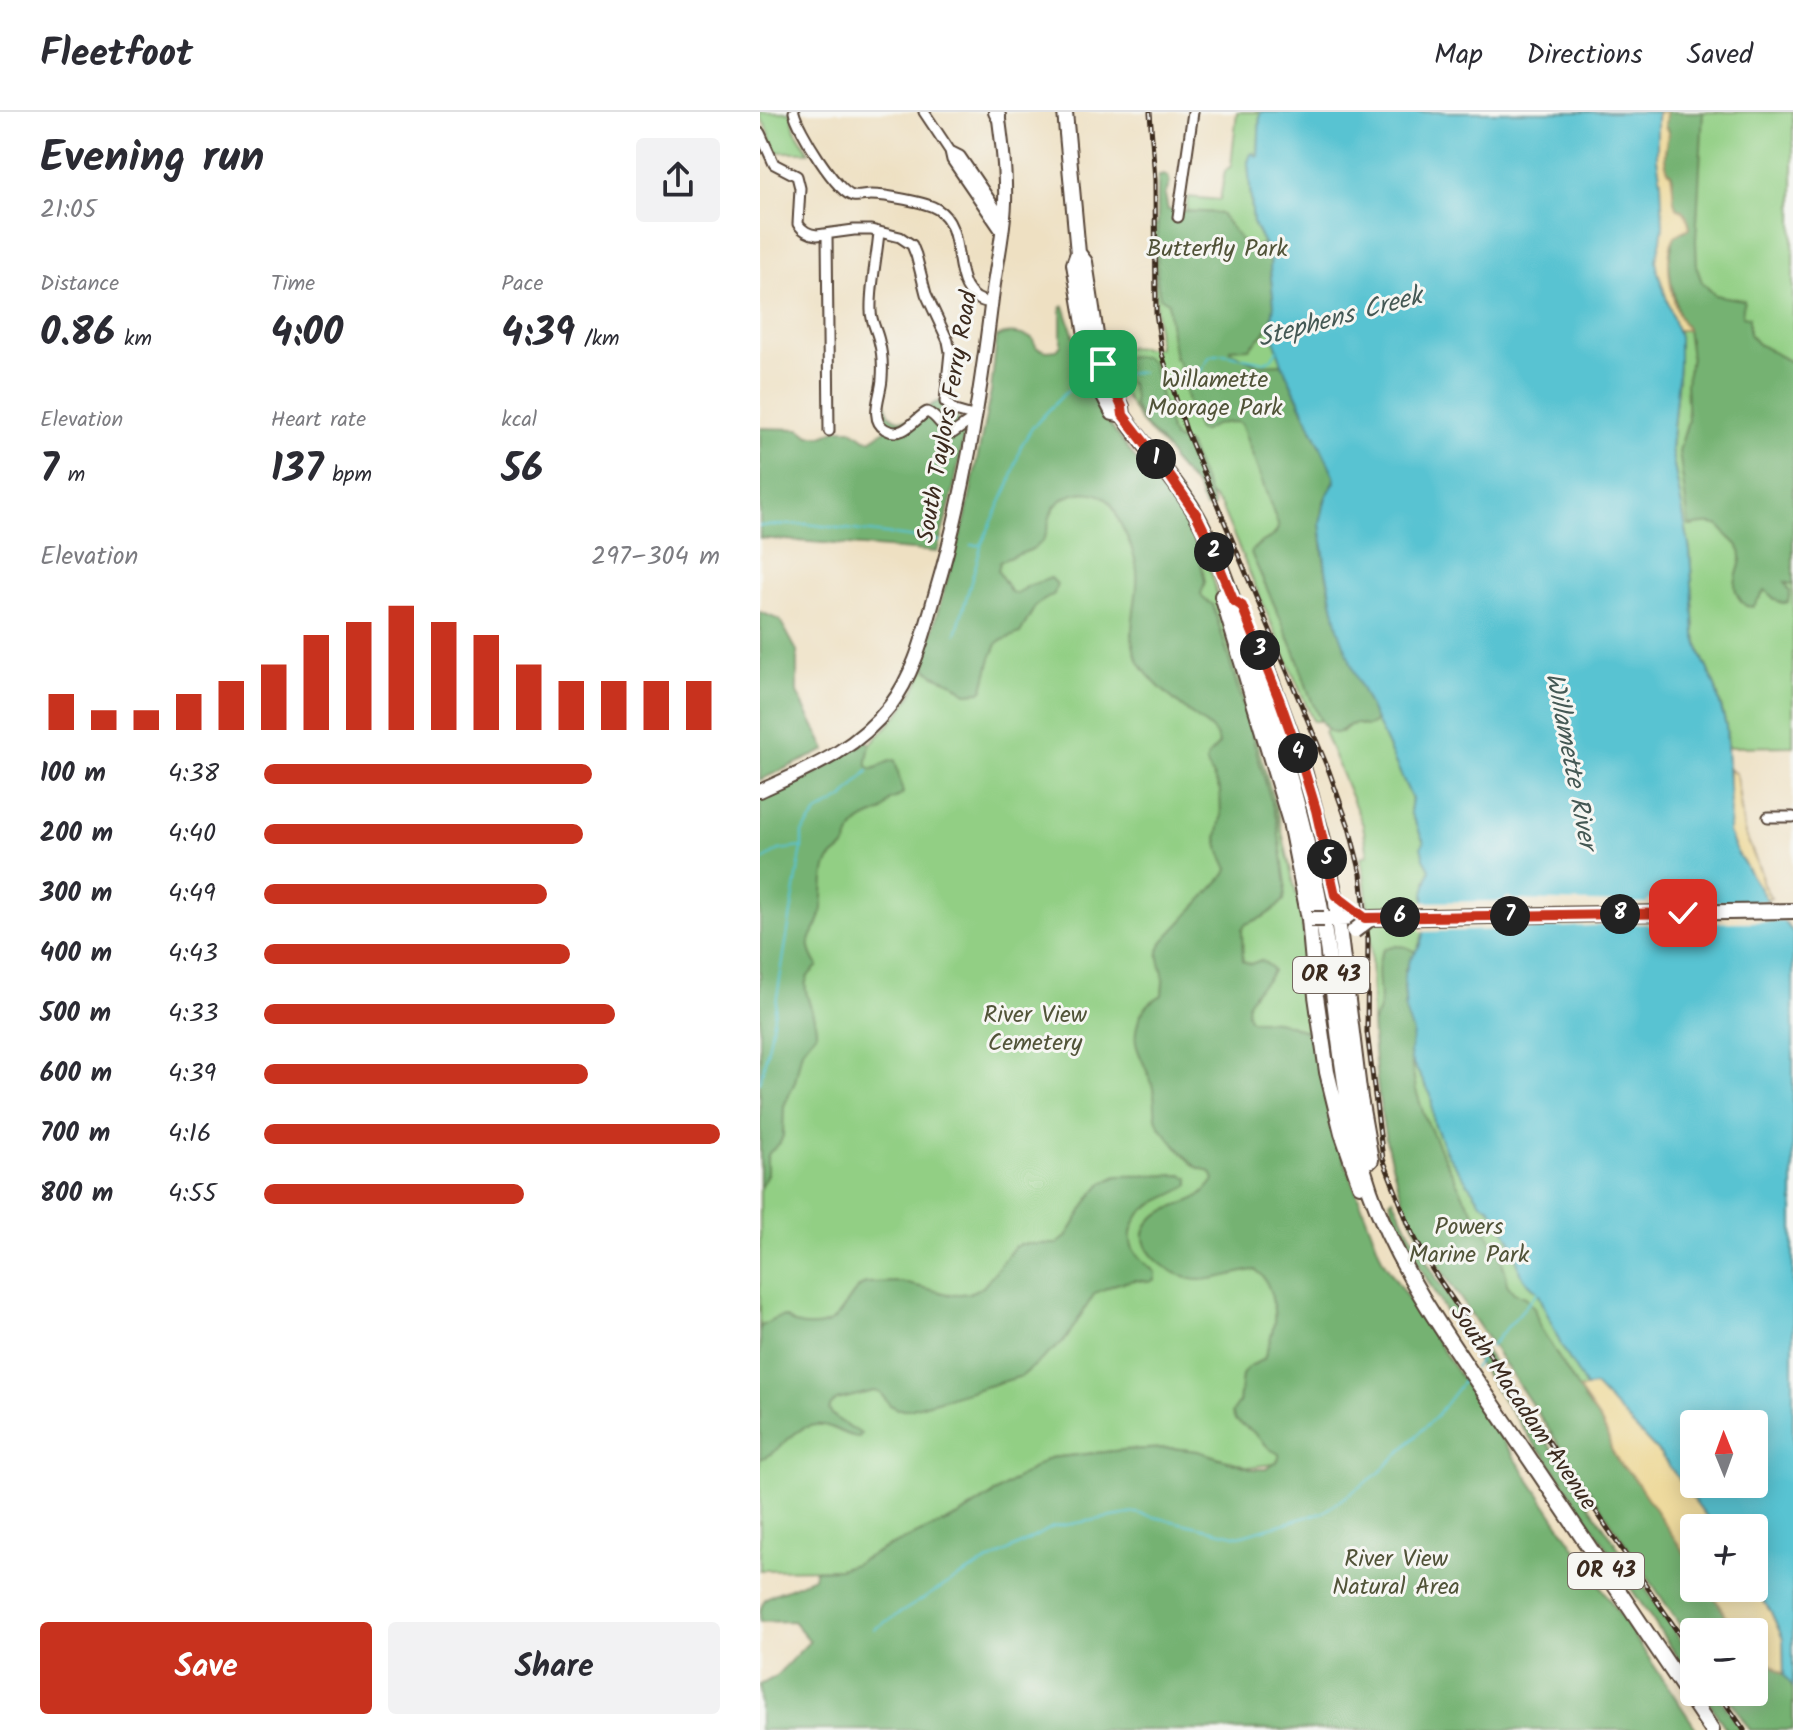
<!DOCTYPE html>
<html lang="en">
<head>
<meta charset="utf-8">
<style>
	:root { --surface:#fff; --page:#f2f2f3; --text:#2b2b33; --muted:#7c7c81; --line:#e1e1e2; --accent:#c8321e }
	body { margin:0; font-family:Kalam,sans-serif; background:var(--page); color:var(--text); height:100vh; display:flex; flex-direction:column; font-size:30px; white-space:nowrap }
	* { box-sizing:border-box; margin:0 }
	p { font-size:26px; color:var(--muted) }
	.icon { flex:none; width:44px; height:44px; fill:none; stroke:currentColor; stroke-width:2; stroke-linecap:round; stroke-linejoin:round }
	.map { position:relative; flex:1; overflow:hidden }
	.side { display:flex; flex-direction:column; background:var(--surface); width:760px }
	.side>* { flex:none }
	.needle { width:52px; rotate:359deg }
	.buttons { position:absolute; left:920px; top:1298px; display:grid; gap:16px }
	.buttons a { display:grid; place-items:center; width:88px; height:88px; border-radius:8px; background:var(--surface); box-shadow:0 4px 20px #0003; font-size:40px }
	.pin { position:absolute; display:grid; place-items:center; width:68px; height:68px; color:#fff; margin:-34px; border-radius:16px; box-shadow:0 4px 12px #0006 }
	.km { position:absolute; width:40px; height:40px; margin:-20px; border-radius:50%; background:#222; color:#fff; font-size:22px; line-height:40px; text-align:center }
	.round { display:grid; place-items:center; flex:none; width:84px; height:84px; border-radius:8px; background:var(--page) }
	.headline { display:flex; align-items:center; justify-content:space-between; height:136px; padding:0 40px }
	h1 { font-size:44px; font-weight:700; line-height:60px }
	.figures { display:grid; grid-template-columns:repeat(3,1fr); gap:12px; height:136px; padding:8px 40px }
	.figures div { display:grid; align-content:center }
	.figures b { font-size:40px; font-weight:700 }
	.figures small { font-size:22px; font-weight:400 }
	.figures p { font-size:22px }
	.chart { height:224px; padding:16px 40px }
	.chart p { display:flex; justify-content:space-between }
	.chart svg { width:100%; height:144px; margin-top:8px; stroke:var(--accent); stroke-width:6 }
	.action { display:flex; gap:16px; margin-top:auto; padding:16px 40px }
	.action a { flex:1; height:92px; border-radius:8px; background:var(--accent); color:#fff; font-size:32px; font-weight:700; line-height:92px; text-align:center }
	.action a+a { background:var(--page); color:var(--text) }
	ul { padding:0 40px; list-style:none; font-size:26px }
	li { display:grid; grid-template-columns:128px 96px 1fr; align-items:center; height:60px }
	li i { height:20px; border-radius:10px; background:var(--accent) }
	header { display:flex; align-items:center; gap:48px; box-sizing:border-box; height:112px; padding:0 40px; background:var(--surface); border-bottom:2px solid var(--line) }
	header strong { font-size:38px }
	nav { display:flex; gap:44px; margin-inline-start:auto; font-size:28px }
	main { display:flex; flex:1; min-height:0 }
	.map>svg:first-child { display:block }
</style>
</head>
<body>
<header>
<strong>Fleetfoot</strong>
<nav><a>Map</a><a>Directions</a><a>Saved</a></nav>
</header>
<main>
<section class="side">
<div class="headline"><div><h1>Evening run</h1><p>21:05</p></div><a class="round"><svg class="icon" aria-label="share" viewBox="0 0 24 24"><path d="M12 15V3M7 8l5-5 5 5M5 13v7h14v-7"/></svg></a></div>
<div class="figures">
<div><p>Distance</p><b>0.86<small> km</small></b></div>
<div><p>Time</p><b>4:00</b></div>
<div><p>Pace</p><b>4:39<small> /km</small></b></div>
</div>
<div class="figures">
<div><p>Elevation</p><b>7<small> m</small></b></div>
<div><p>Heart rate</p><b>137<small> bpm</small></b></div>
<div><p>kcal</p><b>56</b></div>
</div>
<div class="chart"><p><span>Elevation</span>297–304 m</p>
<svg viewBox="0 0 160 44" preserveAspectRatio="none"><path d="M5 44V33M15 44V38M25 44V38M35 44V33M45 44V29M55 44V24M65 44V15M75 44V11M85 44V6M95 44V11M105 44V15M115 44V24M125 44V29M135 44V29M145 44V29M155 44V29"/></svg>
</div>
<ul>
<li><b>100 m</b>4:38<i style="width:72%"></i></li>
<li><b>200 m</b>4:40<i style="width:70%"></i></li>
<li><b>300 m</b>4:49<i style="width:62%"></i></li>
<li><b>400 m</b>4:43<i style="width:67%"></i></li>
<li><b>500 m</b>4:33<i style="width:77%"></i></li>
<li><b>600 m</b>4:39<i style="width:71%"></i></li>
<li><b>700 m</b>4:16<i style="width:100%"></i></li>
<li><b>800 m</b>4:55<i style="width:57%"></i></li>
</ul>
<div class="action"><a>Save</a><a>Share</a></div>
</section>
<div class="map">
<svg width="1033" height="1618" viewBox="0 0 1033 1618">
	<rect width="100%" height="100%" fill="#f6f6f2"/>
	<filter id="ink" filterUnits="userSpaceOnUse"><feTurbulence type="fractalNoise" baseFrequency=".0125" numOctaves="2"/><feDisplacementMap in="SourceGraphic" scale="16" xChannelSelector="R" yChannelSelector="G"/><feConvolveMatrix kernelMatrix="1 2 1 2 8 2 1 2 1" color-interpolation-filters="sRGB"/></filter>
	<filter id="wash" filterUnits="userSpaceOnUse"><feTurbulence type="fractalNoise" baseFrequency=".006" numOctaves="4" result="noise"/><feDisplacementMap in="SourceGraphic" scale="32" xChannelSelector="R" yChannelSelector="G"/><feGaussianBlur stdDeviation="1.8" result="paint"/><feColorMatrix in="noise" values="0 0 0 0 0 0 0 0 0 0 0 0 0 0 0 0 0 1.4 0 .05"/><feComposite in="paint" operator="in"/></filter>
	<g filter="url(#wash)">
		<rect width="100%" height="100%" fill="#eee0c2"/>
		<path fill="#92cf84" stroke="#667c51" stroke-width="2" d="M0 0H31L35 18 49 40H12L9 19 0 5Z
			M477 0H500L498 45 494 41 491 42 488 50 493 111 511 145 512 209 516 233 547 307 597 567 652 687 650 700 664 730 671 757 666 770 665 817 656 841 651 948 671 983 674 1011 686 1040 721 1090 730 1096 739 1107 754 1135 760 1161 767 1170 778 1180 801 1233 849 1312 934 1476H959L990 1520H934L908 1491 612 911C612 855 611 800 601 745L608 743 603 713 564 620 567 617 571 620H582L590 613 595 612 615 609H553L461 394 382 312 359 274 346 235 398 236 392 113 424 112 428 85 460 88 465 59 471 54Z
			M897 0H1033V634L968 635 966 614 961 594 955 574 941 543 935 522 930 439 911 337 919 253V225L898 160 896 148Z
			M340 304 426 411 440 436 452 463 471 542 518 703 540 798 544 823V863L559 958 573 1014 621 1151 522 1351 489 1355 438 1339 411 1336 363 1338 289 1346 199 1404 123 1437 94 1452 79 1457 0 1458V691L97 643 113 630 142 598 153 580 163 561 172 535Z"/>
		<path fill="#75b272" stroke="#586e48" stroke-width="2" d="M906 0H943L936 129 937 156 942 170 955 183 984 188 982 204 989 205V222L998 232 1033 251V473L1025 470 1030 480 1028 490C1018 494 1012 484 1005 478L993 495 986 494C960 471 990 455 978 434 975 430 973 429 969 425 965 422 964 418 960 415 953 409 938 413 929 414L919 339 928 309 926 272 931 245 927 217 919 204 911 170 909 149 914 125 919 120 925 119 913 90 912 63 907 58 905 47 906 28 909 19 905 14Z
			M404 63 408 64 410 71 405 83 408 98 460 101 483 131 491 136 505 131 511 145 510 157 514 192 512 209 503 223 489 236 470 237 471 240 499 253 522 252 547 307 572 357 575 369C572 374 568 380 566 385 558 403 561 421 563 440 571 503 590 552 616 609 605 619 605 611 594 612 583 613 579 628 567 617 554 604 543 562 536 543 522 509 506 475 491 441 497 427 518 429 518 413L481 312 478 310C470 310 458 311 451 315 448 316 445 319 442 320L438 318 430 297 420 261 419 251 415 246 411 222 408 190 400 185 397 168 398 67 399 64Z
			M304 194 314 225 320 236 333 282 347 309 381 354 410 387 427 413 439 440 445 470 441 482 444 487 453 493 517 709 526 772 524 788 516 796 503 805 486 812 482 817 483 849 491 852 501 848 511 855 513 859C508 869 498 874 492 884 488 889 484 903 491 908 494 910 511 908 517 909 529 912 542 918 554 923L572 1016 623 1149 937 1618H0V1573L15 1565 50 1529 33 1509 0 1510C0 1482 8 1485 30 1476 38 1473 46 1469 53 1465L55 1458 79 1457 94 1452 123 1437 199 1404 289 1346 363 1338 411 1336 438 1339 493 1357H506L517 1350 519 1346V1342L510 1337 492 1319 475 1308 472 1301 479 1291 482 1263 488 1255 504 1247C507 1237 511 1227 513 1216 517 1200 511 1167 495 1158 477 1160 458 1168 439 1168 416 1168 365 1135 391 1108 403 1096 422 1094 436 1086 443 1082 449 1075 454 1068 450 1054 445 1061 436 1054 425 1046 411 1028 402 1017 393 1007 396 995 394 982 392 965 382 951 377 935 373 923 378 903 387 894 390 890 397 886 402 883 402 876 404 868 403 862 400 847 395 845 403 829L466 762 468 757 460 740 457 726 461 705 460 679 446 651 448 644 459 632C457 617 442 611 431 602 413 587 390 570 379 550 363 521 380 489 377 459 375 440 367 424 358 407 356 402 354 395 350 391 340 378 318 378 305 386 285 397 292 414 283 428 274 441 253 442 240 450L238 459 251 480 257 482 268 474 291 466 297 472 294 482 276 493 260 521 238 530 231 546 223 577 220 580 206 581 193 571 174 563 167 557 166 547 176 505 205 408 231 279 237 225C249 219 260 222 272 226L277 236 287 239 297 238 301 233V196Z
			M359 244 385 245 392 251 410 319 415 327 428 332 454 394 453 396H445L437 376 412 348 410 342 400 329 385 314 373 292 374 285 371 272C361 268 357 261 355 250Z
			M182 289C192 299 203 309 204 324L193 380 177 440 0 426V316L40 317 49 324H63L77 317H91L105 327 110 328 128 316 120 301 122 291 126 292C128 308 141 311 155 306 166 302 169 290 182 289Z
			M0 500 20 508 37 539V581L66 638 0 668Z
			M107 629 110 631C110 639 106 645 107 654L112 657C121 656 126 648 135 648L143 681 138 685 130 688 123 699C109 705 96 708 89 724 85 734 91 726 84 735 78 742 70 744 67 753 61 768 65 787 61 802 56 826 40 825 58 854 55 857 52 859 49 863 38 877 58 903 56 921L42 938 35 970 24 994 23 1024 20 1031 9 1041 7 1046V1062L0 1078V687L59 660Z
			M633 834C642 834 649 834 656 841L645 857 644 875 646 901 654 921 650 941 651 948 656 978 664 1003 680 1038 705 1086 739 1140 746 1162 747 1172 754 1181 766 1185 774 1196 780 1215 825 1288 841 1310 848 1324 851 1337 861 1354 871 1362 934 1455V1476H948L962 1497 974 1520H934V1534L662 1129C625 1059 617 989 612 911 630 890 609 861 624 837Z
			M422 1063 429 1066V1073C417 1082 402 1086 390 1094 373 1104 364 1126 377 1143 382 1149 389 1155 395 1160V1167L390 1170 375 1168 356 1172 335 1181 306 1227 262 1264 149 1297H138L130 1293 120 1281 114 1279 77 1288 71 1293 69 1298C76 1310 91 1314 101 1322L99 1325C84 1325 72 1311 55 1313 32 1315 21 1341 0 1347V1215C6 1212 16 1204 24 1205 29 1206 30 1210 35 1212 44 1215 57 1215 66 1212 85 1204 88 1180 106 1171L141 1170 192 1183 209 1181 223 1175 254 1135 260 1132H297L306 1125 331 1084 341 1072 357 1064Z
			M633 1086 649 1119 677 1167 934 1548V1569L868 1472 858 1452 784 1342 778 1337C741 1285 704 1233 673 1178 657 1149 640 1121 630 1089Z
			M994 1543C1008 1550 1030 1561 1033 1578 1033 1590 1033 1605 1033 1618H990L965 1580H994Z
			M942 1580H956L982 1618H967Z"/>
		<path fill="#eeda9e" stroke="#94825e" stroke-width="2" d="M898 0H906L905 14 909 22C905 31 903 46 907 56 912 68 910 55 912 68 914 78 912 86 916 95 926 98 928 107 930 116 924 119 917 120 914 126 904 145 911 182 918 202 920 207 925 213 927 218H918L919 253 911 337 930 439 935 522 941 543 955 574 966 614 943 561 891 319 896 164V18Z
			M969 657 976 662 984 719 1001 761 1002 771 1011 786 1006 787 975 737 969 720Z
			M835 1273 901 1343 955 1416H934V1455L871 1362 861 1354 851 1337 848 1324 841 1310 819 1278Z
			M994 1475 1011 1500 1023 1527 1024 1563 1009 1550 994 1543V1520H974L962 1497 948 1476Z"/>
		<path fill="#58c3d2" stroke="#4a7678" stroke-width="2" fill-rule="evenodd" d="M500 0H897V47L901 69 903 113 901 128 896 148 898 160 919 225V253L911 337 930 439 935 522 941 543 955 574 966 614 970 694 969 720 975 737 1006 787 1033 820V1575L1024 1563 1023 1527 1011 1500 994 1475V1416H955L901 1343 835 1274 826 1275 801 1233 778 1180 767 1170 760 1161 754 1135 739 1107 730 1096 721 1090 686 1040 674 1011 671 983 651 948 650 941 653 921 646 901 644 865 649 849 660 833 665 817 664 781 670 757 664 746 661 735 664 730 650 700 652 687 597 567 578 516 566 458 560 411 566 385 575 370 574 363 522 252 516 233 512 209 514 192 510 157 511 145 493 111 488 50 491 42 494 41 496 44H498ZM934 1312H994V1372H934Z"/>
		<path fill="#eee0c2" d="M748 785 754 788 863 791H886L891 787 897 791 1013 789 1030 809 897 812 892 815 886 812H863L754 818 749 821 744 818 660 820 661 790 743 789Z"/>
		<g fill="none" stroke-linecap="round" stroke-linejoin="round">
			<path stroke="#58c3d2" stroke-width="2" d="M429 259H441L450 244 463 242 505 250 511 247 517 238
				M363 262 382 260
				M0 414 47 412 180 429
				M211 433H221L250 371 261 334 272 316 303 283 320 269
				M196 522 221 435
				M0 750 19 738 42 735V721L57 701 83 686 108 659
				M0 971 10 927 42 735
				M730 1235 778 1180
				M714 1256 724 1243
				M114 1517 197 1466 293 1415 376 1401 479 1424 564 1400 619 1361 677 1303 707 1264"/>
		</g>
	</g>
	<g filter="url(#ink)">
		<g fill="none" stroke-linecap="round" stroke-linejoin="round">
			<g stroke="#564537" stroke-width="13">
				<path id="street" d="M34 0C37 16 77 81 93 84 99 85 105 83 111 83 125 83 166 90 177 97 212 118 183 186 232 191
					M164 0 190 39 192 48 242 121
					M0 21 14 52 37 64 40 76 38 112C43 119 48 122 57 123L94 118H111L140 125 152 133 156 143 166 182 188 229 190 240 185 290 195 299 216 305
					M190 39 200 44 243 107
					M418 105 433 0
					M119 120C117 145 110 175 111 199 111 209 117 219 119 229 122 240 123 253 122 266 122 281 108 307 125 317 144 328 156 305 167 300 178 304 182 318 193 321L216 305
					M67 122 69 319
					M1008 705H1033"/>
			</g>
			<g stroke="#564537" stroke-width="16">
				<path id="secondary" d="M0 679C50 656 95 639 130 594 155 561 164 521 175 483 204 386 220 286 232 186 236 154 244 122 245 90 246 60 242 30 238 0"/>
			</g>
			<g stroke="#564537" stroke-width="18">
				<path id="primary" d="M236 0 238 4
					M305 0 318 141 314 152 330 247 337 270 353 301 363 303
					M318 141 325 150 338 236 347 264 362 295 363 303C386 337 416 367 437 404 457 439 470 481 484 519 516 612 545 707 562 803 578 894 580 990 610 1078 642 1168 702 1246 755 1325 821 1422 886 1521 952 1618
					M462 484 530 710 549 807 556 884 567 960 582 1021 600 1073
					M499 535 543 655 562 724 575 783 600 986 611 1048
					M611 806 1033 799
					M569 807 605 806"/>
			</g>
			<use href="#street" stroke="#fff" stroke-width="9"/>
			<use href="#secondary" stroke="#fff" stroke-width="12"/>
			<use href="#primary" stroke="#fff" stroke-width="14"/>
			<g stroke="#3b2a1e" stroke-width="5">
				<path id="rail" d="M390 0 395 68 396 201 402 242 426 318 569 659 589 715 601 762 608 827 607 920 623 1047 652 1121 672 1157 934 1544
					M958 1580 984 1618"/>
			</g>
			<use href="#rail" stroke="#f6f6f2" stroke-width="2" stroke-dasharray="6" stroke-linecap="butt"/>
			<g stroke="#564537" stroke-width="18" stroke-linecap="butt">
				<path id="primary-bridge" d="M551 807H564
					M594 819 611 806"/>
			</g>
			<use href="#primary-bridge" stroke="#fff" stroke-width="14"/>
		</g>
	</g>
	<g fill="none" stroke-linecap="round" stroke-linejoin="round" filter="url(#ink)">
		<g stroke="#fff" stroke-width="16">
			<path id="route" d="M343 252 362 295 363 303 407 360 436 402 449 429 473 488 482 494 519 587 543 655 556 698 575 783 605 806 923 801"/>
		</g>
		<use href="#route" stroke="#c8321e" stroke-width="10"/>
	</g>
	<g text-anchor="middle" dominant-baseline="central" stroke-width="6" stroke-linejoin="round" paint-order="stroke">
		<g fill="#f6f6f2" stroke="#73675e" stroke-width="2">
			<rect x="533" y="845" width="76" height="36" rx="6"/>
			<rect x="808" y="1441" width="76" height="36" rx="6"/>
		</g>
		<g font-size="22" font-weight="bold" fill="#3b2a1e">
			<text x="571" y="863">OR 43</text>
			<text x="846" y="1459">OR 43</text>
		</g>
		<g font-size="24" fill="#515338" stroke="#f6f6f2">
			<text x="457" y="137">Butterfly Park</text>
			<text x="455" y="268">Willamette<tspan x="455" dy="28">Moorage Park</tspan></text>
			<text x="275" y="903">River View<tspan x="275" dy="28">Cemetery</tspan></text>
			<text x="709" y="1115">Powers<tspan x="709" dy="28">Marine Park</tspan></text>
			<text x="636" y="1447">River View<tspan x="636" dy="28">Natural Area</tspan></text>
		</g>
		<g font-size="24" fill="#3b2a1e" stroke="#f6f6f2">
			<text transform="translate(188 305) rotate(-80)">South Taylors Ferry Road</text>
			<text transform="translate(763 1296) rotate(56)">South Macadam Avenue</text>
		</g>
		<g font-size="26" font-style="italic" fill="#445854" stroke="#f6f6f2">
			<text transform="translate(580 206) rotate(-15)">Stephens Creek</text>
			<text transform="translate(810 649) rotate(79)">Willamette River</text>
		</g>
	</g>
</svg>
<div class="buttons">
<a><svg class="needle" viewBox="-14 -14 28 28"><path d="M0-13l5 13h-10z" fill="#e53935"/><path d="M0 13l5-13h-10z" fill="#7c7c81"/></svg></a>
<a>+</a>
<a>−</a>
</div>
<div class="pin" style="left:343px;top:252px;background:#1e9e55"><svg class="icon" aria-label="arrive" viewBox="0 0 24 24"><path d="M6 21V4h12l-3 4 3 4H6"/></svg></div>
<div class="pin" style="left:923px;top:801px;background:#d93025"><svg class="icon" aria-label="check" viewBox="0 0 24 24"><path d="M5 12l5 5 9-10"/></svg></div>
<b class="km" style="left:396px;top:347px">1</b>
<b class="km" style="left:454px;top:440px">2</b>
<b class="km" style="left:500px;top:538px">3</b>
<b class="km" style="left:538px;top:641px">4</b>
<b class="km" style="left:567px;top:747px">5</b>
<b class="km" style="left:640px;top:805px">6</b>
<b class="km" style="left:750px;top:804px">7</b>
<b class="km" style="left:860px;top:802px">8</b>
</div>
</main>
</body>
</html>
